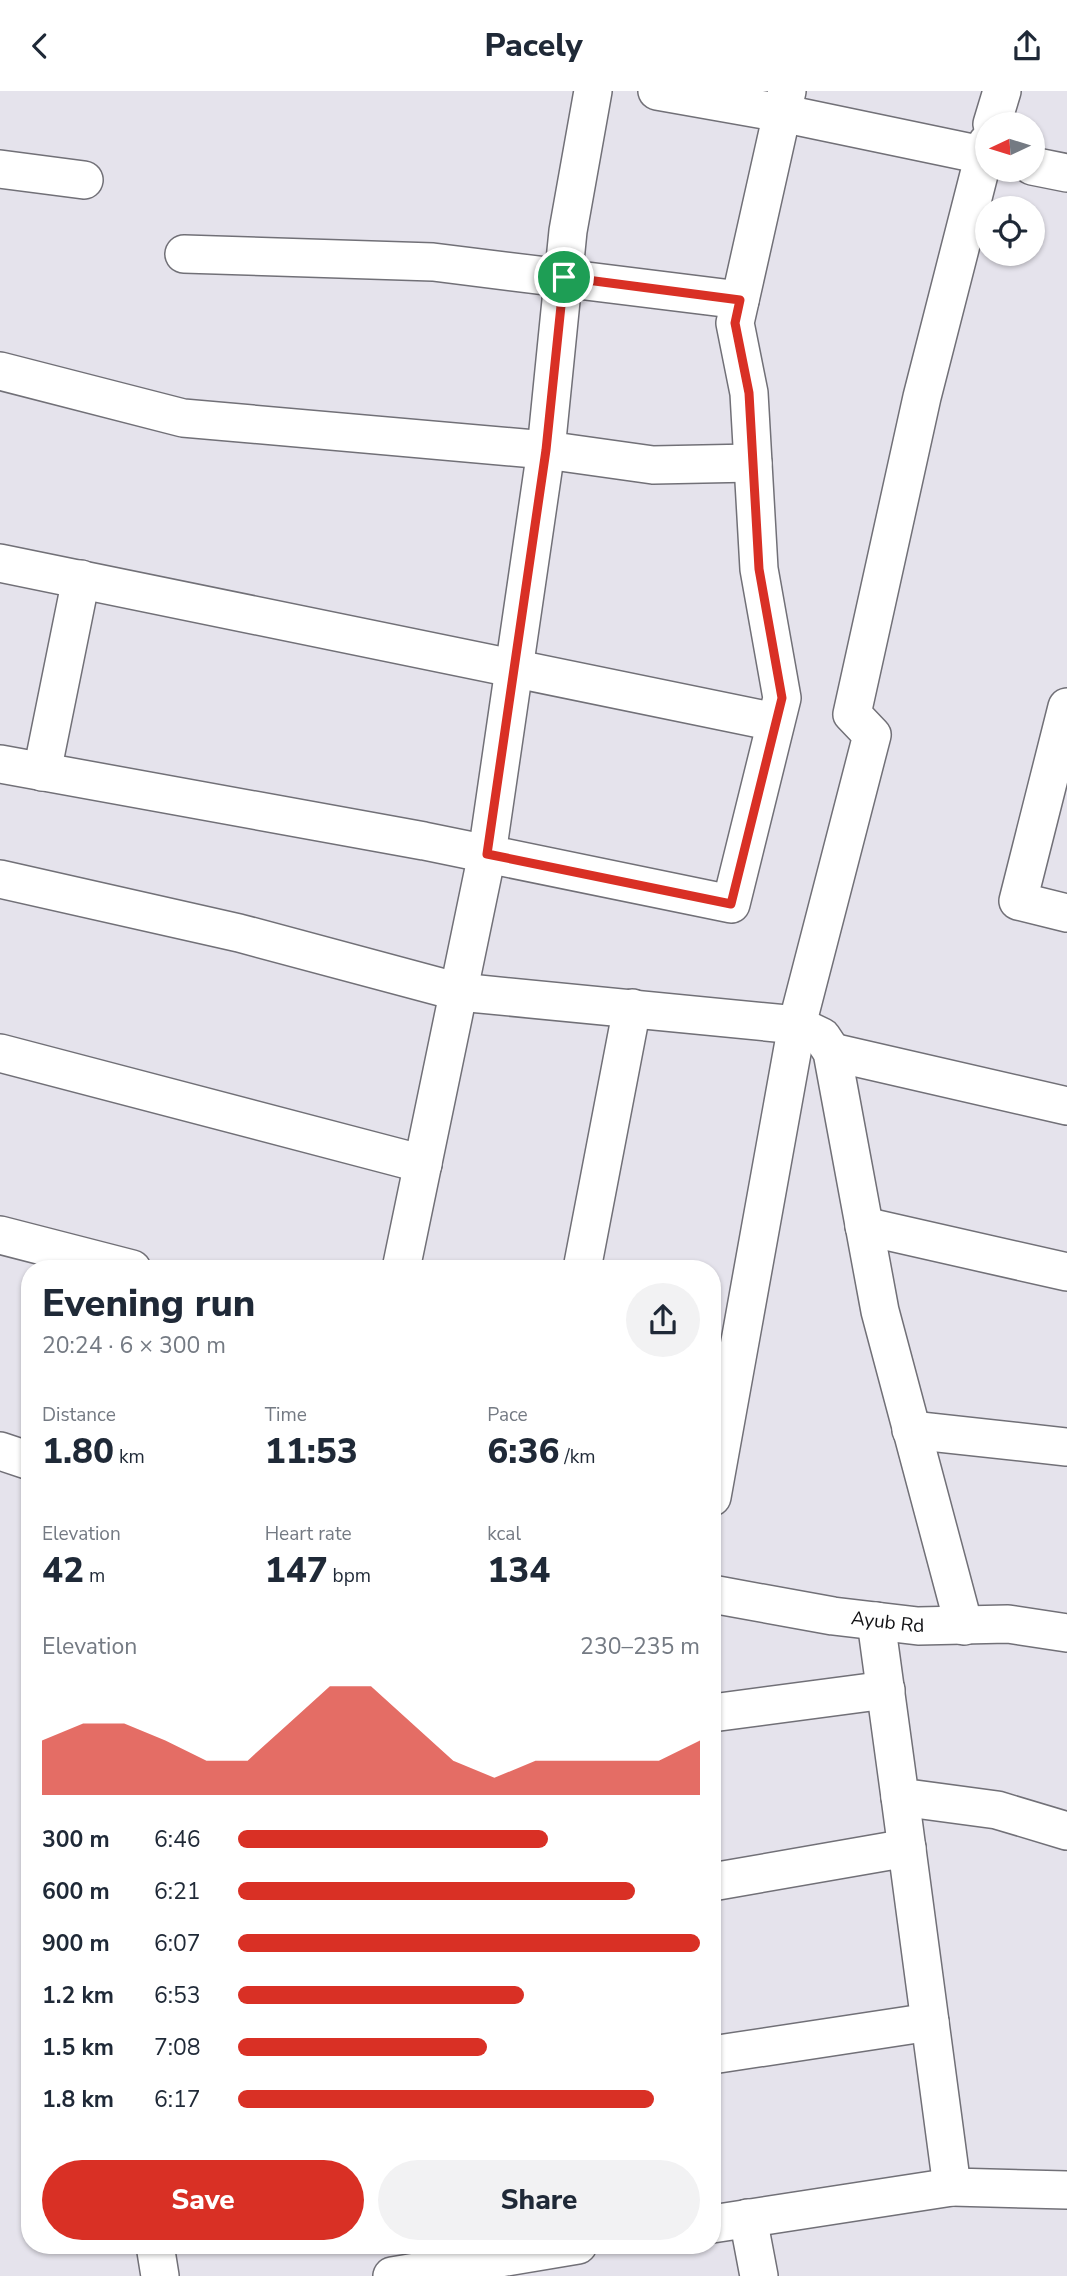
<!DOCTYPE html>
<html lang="en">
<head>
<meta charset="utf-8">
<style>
	:root { --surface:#fff; --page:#f2f2f3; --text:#1f2937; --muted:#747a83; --accent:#d93025 }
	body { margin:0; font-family:"Nunito Sans",sans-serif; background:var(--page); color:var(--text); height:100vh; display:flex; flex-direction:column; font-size:26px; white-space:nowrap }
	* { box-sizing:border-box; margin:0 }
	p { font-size:23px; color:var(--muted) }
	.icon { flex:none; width:38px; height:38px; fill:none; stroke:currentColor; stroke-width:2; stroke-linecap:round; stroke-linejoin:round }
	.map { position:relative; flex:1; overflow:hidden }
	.drawer { position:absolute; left:21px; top:1169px; width:700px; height:994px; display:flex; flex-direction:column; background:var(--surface); border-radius:28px; box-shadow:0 2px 5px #0004 }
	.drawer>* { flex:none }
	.needle { width:46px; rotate:266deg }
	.tools { position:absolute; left:975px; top:21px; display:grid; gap:14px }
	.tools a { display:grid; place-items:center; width:70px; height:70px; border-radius:50%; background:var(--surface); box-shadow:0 2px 5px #0004; font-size:35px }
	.pin { position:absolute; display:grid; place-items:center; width:60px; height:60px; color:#fff; margin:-30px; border:4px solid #fff; border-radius:50%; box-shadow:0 2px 7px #0007 }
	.round { display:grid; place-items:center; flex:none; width:74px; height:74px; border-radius:37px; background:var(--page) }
	.summary { display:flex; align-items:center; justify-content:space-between; height:119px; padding:0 21px }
	h1 { font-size:38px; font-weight:800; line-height:52px }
	.stats { display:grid; grid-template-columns:repeat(3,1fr); gap:10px; height:119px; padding:7px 21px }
	.stats div { display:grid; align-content:center }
	.stats b { font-size:35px; font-weight:800 }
	.stats small { font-size:19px; font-weight:400 }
	.stats p { font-size:19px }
	.chart { height:196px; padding:14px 21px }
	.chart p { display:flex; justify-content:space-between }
	.chart svg { width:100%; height:126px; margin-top:7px; fill:var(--accent); opacity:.7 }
	.button { display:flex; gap:14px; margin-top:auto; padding:14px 21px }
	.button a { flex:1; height:80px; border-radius:42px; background:var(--accent); color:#fff; font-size:28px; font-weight:800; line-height:80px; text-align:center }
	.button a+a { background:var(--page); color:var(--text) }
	ul { padding:0 21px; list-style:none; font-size:23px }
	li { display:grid; grid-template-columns:112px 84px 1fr; align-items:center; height:52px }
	li i { height:18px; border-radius:9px; background:var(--accent) }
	header { display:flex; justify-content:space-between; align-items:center; height:91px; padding:0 21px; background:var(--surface); font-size:32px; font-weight:800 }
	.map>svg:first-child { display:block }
</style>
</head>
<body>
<header><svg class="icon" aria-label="back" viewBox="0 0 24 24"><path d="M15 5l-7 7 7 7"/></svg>Pacely<svg class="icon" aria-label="share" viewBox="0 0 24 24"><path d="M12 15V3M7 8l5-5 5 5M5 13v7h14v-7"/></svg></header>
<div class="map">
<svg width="1067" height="2185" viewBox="0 0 1067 2185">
	<rect width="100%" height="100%" fill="#e5e3ec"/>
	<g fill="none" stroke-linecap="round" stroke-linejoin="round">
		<g stroke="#717077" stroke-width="40">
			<g id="minor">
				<path d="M657 0 781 22 987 65"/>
				<path d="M992 33 1002 0"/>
				<path d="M1032 75 1067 82"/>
				<path d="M0 78 84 89"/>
				<path d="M184 163 433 171 740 209"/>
				<path d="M0 280 183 327 546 359 653 374 753 372"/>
				<path d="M0 472 775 631"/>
				<path d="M1067 616 1018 810 1067 822"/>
				<path d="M0 673 424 750 731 813 782 607 759 478 749 302 735 232 787 0"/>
				<path d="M42 681 81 488"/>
				<path d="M0 788 239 842 459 901 797 934 822 946 832 961 880 1220 964 1535"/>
				<path d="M832 961 1067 1015"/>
				<path d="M0 962 423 1073"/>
				<path d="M864 1135 1067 1181"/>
				<path d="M0 1144 132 1178"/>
				<path d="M401 1178 487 763 546 359 568 140 593 0"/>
				<path d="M582 1178 632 917"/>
				<path d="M911 1339 1067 1356"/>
				<path d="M0 1360 30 1370"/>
				<path d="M712 1406 797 934 872 644 852 623 922 306 987 52"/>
				<path id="s1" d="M712 1503 833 1525 918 1535 1008 1533 1067 1542"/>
				<path d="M876 1530 900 1706 997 1719 1067 1740"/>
				<path d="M712 1622 886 1599"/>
				<path d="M900 1706 952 2096 1067 2099"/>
				<path d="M712 1791 907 1757"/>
				<path d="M712 1964 930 1931"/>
				<path d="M748 2127 759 2185"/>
				<path d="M712 2133 952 2096"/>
				<path d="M155 2154 160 2185"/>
				<path d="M392 2185 578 2154"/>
			</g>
		</g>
		<use href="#minor" stroke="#fff" stroke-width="37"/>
	</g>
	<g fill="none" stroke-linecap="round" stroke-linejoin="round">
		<g stroke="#fff" stroke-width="14">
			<path id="route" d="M564 186 740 209 735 232 749 302 759 478 782 607 731 813 487 763 546 359Z"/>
		</g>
		<use href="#route" stroke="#d93025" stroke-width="9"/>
	</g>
	<g text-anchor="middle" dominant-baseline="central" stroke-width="7" stroke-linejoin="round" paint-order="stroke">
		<g font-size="19" fill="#101013" stroke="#fff">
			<text stroke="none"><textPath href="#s1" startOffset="178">Ayub Rd</textPath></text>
		</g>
	</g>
</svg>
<div class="tools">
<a><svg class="needle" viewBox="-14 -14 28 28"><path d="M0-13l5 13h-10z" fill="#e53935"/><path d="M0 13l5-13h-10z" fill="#747a83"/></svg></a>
<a><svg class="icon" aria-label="locate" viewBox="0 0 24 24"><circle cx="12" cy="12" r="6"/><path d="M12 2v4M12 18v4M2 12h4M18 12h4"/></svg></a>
</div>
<div class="pin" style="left:564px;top:186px;background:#1e9e55"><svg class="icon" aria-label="arrive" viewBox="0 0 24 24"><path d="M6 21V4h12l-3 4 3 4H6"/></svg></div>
<section class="drawer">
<div class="summary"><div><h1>Evening run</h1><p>20:24 · 6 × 300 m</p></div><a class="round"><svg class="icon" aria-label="share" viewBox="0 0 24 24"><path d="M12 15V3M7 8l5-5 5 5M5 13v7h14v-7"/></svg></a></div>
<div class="stats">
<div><p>Distance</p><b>1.80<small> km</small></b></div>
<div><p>Time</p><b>11:53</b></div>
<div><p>Pace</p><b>6:36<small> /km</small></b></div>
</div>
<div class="stats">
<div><p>Elevation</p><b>42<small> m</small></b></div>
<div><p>Heart rate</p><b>147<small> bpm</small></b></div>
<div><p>kcal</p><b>134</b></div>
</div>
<div class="chart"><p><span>Elevation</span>230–235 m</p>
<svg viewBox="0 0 160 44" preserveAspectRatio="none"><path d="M0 44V25L10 19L20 19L30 25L40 32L50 32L60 19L70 6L80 6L90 19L100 32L110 38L120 32L130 32L140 32L150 32L160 25V44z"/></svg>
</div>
<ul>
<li><b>300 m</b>6:46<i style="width:67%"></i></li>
<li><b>600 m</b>6:21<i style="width:86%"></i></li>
<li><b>900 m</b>6:07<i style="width:100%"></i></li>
<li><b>1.2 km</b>6:53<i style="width:62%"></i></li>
<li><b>1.5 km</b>7:08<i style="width:54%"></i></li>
<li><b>1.8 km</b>6:17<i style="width:90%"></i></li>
</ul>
<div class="button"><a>Save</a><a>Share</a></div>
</section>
</div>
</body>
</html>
